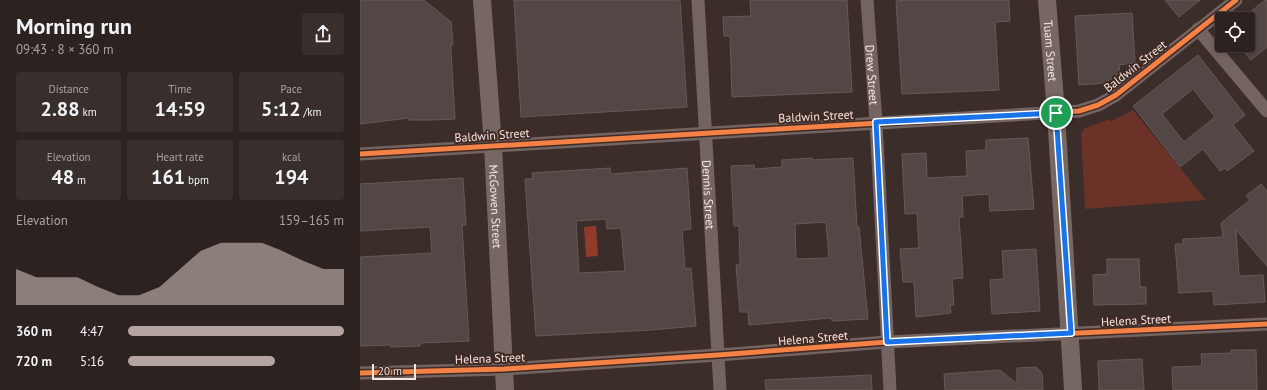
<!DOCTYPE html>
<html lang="en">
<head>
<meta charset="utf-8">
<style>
	:root { --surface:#2c2220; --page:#382f2d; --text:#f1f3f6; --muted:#a6a4a5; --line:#483f3e; --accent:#b5a5a2 }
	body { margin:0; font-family:"PT Sans",sans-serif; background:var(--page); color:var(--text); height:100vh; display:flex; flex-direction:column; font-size:15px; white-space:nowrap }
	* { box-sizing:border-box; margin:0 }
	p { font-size:13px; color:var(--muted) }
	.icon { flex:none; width:22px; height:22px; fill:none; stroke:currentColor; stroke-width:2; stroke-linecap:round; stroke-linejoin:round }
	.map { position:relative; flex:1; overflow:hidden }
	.side { display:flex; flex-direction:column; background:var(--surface); width:360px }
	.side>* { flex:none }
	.controls { position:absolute; left:855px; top:12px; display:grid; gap:8px }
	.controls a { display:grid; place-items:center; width:40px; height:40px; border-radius:4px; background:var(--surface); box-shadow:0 2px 6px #0003,0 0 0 1px var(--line); font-size:20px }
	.scale { position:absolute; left:12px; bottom:10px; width:44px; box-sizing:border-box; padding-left:4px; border:2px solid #f6e6e2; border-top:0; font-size:11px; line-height:14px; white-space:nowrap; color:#f6e6e2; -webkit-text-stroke:3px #412924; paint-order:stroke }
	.pin { position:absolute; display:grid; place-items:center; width:34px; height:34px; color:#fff; margin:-17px; border:2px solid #fff; border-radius:50%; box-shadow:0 1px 4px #0007 }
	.round { display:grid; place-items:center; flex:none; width:42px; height:42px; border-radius:4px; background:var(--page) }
	.summary { display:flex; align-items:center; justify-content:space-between; height:68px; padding:0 16px }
	h1 { font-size:22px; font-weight:800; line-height:30px }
	.metrics { display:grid; grid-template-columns:repeat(3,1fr); gap:6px; height:68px; padding:4px 16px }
	.metrics div { display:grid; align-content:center; border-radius:4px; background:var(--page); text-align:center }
	.metrics b { font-size:20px; font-weight:800 }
	.metrics small { font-size:11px; font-weight:400 }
	.metrics p { font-size:11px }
	.chart { height:112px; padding:8px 16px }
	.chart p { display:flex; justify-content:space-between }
	.chart svg { width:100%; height:72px; margin-top:4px; fill:var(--accent); opacity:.7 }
	ul { padding:0 16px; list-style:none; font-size:13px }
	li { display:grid; grid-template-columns:64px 48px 1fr; align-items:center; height:30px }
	li i { height:10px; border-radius:5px; background:var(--accent) }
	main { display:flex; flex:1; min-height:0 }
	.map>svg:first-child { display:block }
</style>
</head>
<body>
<main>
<section class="side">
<div class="summary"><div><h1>Morning run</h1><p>09:43 · 8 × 360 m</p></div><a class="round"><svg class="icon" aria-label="share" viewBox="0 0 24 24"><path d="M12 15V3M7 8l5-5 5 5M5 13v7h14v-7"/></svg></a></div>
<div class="metrics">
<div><p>Distance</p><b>2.88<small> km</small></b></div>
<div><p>Time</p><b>14:59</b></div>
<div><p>Pace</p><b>5:12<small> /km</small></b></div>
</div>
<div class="metrics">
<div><p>Elevation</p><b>48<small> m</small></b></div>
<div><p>Heart rate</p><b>161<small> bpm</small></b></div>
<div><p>kcal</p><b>194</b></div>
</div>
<div class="chart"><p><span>Elevation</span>159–165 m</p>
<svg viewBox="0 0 160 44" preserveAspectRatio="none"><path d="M0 44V22L10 27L20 27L30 27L40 33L50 38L60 38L70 33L80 22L90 11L100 6L110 6L120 6L130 11L140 17L150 22L160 22V44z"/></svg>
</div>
<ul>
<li><b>360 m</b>4:47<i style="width:100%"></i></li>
<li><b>720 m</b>5:16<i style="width:68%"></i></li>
</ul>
</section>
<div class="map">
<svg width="907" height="390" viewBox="0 0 907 390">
	<rect width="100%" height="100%" fill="#3b2d2a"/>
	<path fill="#6b3227" d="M773 110 846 200 725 209 721 133 725 128 750 119 751 121Z"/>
	<path fill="#913c2b" d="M236 226 238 256 226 257 224 227Z"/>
	<path fill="#524744" stroke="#665a57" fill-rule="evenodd" d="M0 0H64L91 22 93 44 91 45V52L95 119 71 120H49V118L0 124Z
		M154 0H320L327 107 161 117Z
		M390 0H487L492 92 372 97 370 36H364L363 17 391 16Z
		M547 0H649L650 21 635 22 639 90 542 94 536 1Z
		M805 0H840L819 17Z
		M905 0H907V47L891 60 879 45H888V14Z
		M772 13 775 63 759 65 760 73 745 83 719 85 715 16Z
		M838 55 885 115 873 125 894 151 867 171 865 168 860 171 843 149 820 167 773 106ZM833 89 855 117 824 142 802 114Z
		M668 138 674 209 630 211 629 194 602 196 603 217H599L603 278 592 279 594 305H590L591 313 556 317 554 282H543L540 249 559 248 557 213 545 214 542 154 566 153 567 178 607 176 606 151 626 150V140Z
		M452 158V160L493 158 497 227H499L508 319 472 321 471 318 389 325 388 312H380L376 265H380L379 226H374L371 166 394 165 395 169 422 167V160ZM466 222 469 258 436 259 435 224Z
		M250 168 251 174 327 168 331 229 322 230 325 269 331 268 336 326 291 330 176 336 165 179H173L172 173ZM246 219 247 229 261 228 265 271 219 273 216 221Z
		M103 178 106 225H102L109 341 60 343V346L31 347V345L0 346V257L72 253 70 227 0 231V184Z
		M901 184 907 191V266L876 230 879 276 903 275 905 302 854 305 853 291 819 293 815 244H823V239L863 237 861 223 890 200 886 196Z
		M676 249 680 311 632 314 630 280 644 279 642 251Z
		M747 259H779L780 287H786V304L734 305 733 275 747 274Z
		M871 350H896L897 390H813L812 367 842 366 841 354 871 353Z
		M782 359 784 390H739L738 361Z
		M676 367 682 373 683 390H585L584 374 640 370 657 384V368Z
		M511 375 512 390H406L405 380Z"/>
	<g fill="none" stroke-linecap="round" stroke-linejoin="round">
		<g stroke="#736461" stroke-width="13">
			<path id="s1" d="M338 0 360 390"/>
			<path id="s2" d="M507 0 516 122 530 390"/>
			<path d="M838 29 907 111"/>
			<path d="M0 154 719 111 738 105 756 95 876 0"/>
			<path d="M0 373 144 369 358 355 527 342 907 324"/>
		</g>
		<g stroke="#776763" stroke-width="18">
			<path id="s3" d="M122 0 133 145 145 390"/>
			<path id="s4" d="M687 0 696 113 713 390"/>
		</g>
		<g stroke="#412924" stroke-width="8">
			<path id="cycleway" d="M0 154 719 111 738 105 756 95 876 0
				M0 373 144 369 358 355 527 342 907 324"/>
		</g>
		<use href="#cycleway" stroke="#f48246" stroke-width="5"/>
	</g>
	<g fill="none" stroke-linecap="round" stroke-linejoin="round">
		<g stroke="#fff" stroke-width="8">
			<path id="route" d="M696 113 711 333 527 342 516 122Z"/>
		</g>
		<use href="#route" stroke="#1a73e8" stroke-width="5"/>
	</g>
	<g text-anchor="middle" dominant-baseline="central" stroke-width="4" stroke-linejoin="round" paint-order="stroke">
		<g font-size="12" fill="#f6e6e2" stroke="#412924">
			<text stroke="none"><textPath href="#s4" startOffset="51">Tuam Street</textPath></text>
			<text transform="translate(775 66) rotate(-38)">Baldwin Street</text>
			<text stroke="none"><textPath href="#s2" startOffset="75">Drew Street</textPath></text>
			<text transform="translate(456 116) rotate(-3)">Baldwin Street</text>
			<text transform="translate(132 135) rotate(-4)">Baldwin Street</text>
			<text stroke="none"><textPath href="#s1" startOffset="195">Dennis Street</textPath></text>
			<text stroke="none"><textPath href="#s3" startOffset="207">McGowen Street</textPath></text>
			<text transform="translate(776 320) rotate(-3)">Helena Street</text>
			<text transform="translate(453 338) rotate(-5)">Helena Street</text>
			<text transform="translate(130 358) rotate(-2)">Helena Street</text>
		</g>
	</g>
</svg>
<div class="controls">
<a><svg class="icon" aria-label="locate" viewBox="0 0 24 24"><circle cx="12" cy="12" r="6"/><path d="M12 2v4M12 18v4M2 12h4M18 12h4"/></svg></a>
</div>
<div class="scale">20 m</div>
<div class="pin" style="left:696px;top:113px;background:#1e9e55"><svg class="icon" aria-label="arrive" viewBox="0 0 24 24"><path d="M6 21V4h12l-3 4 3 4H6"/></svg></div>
</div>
</main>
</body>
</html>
